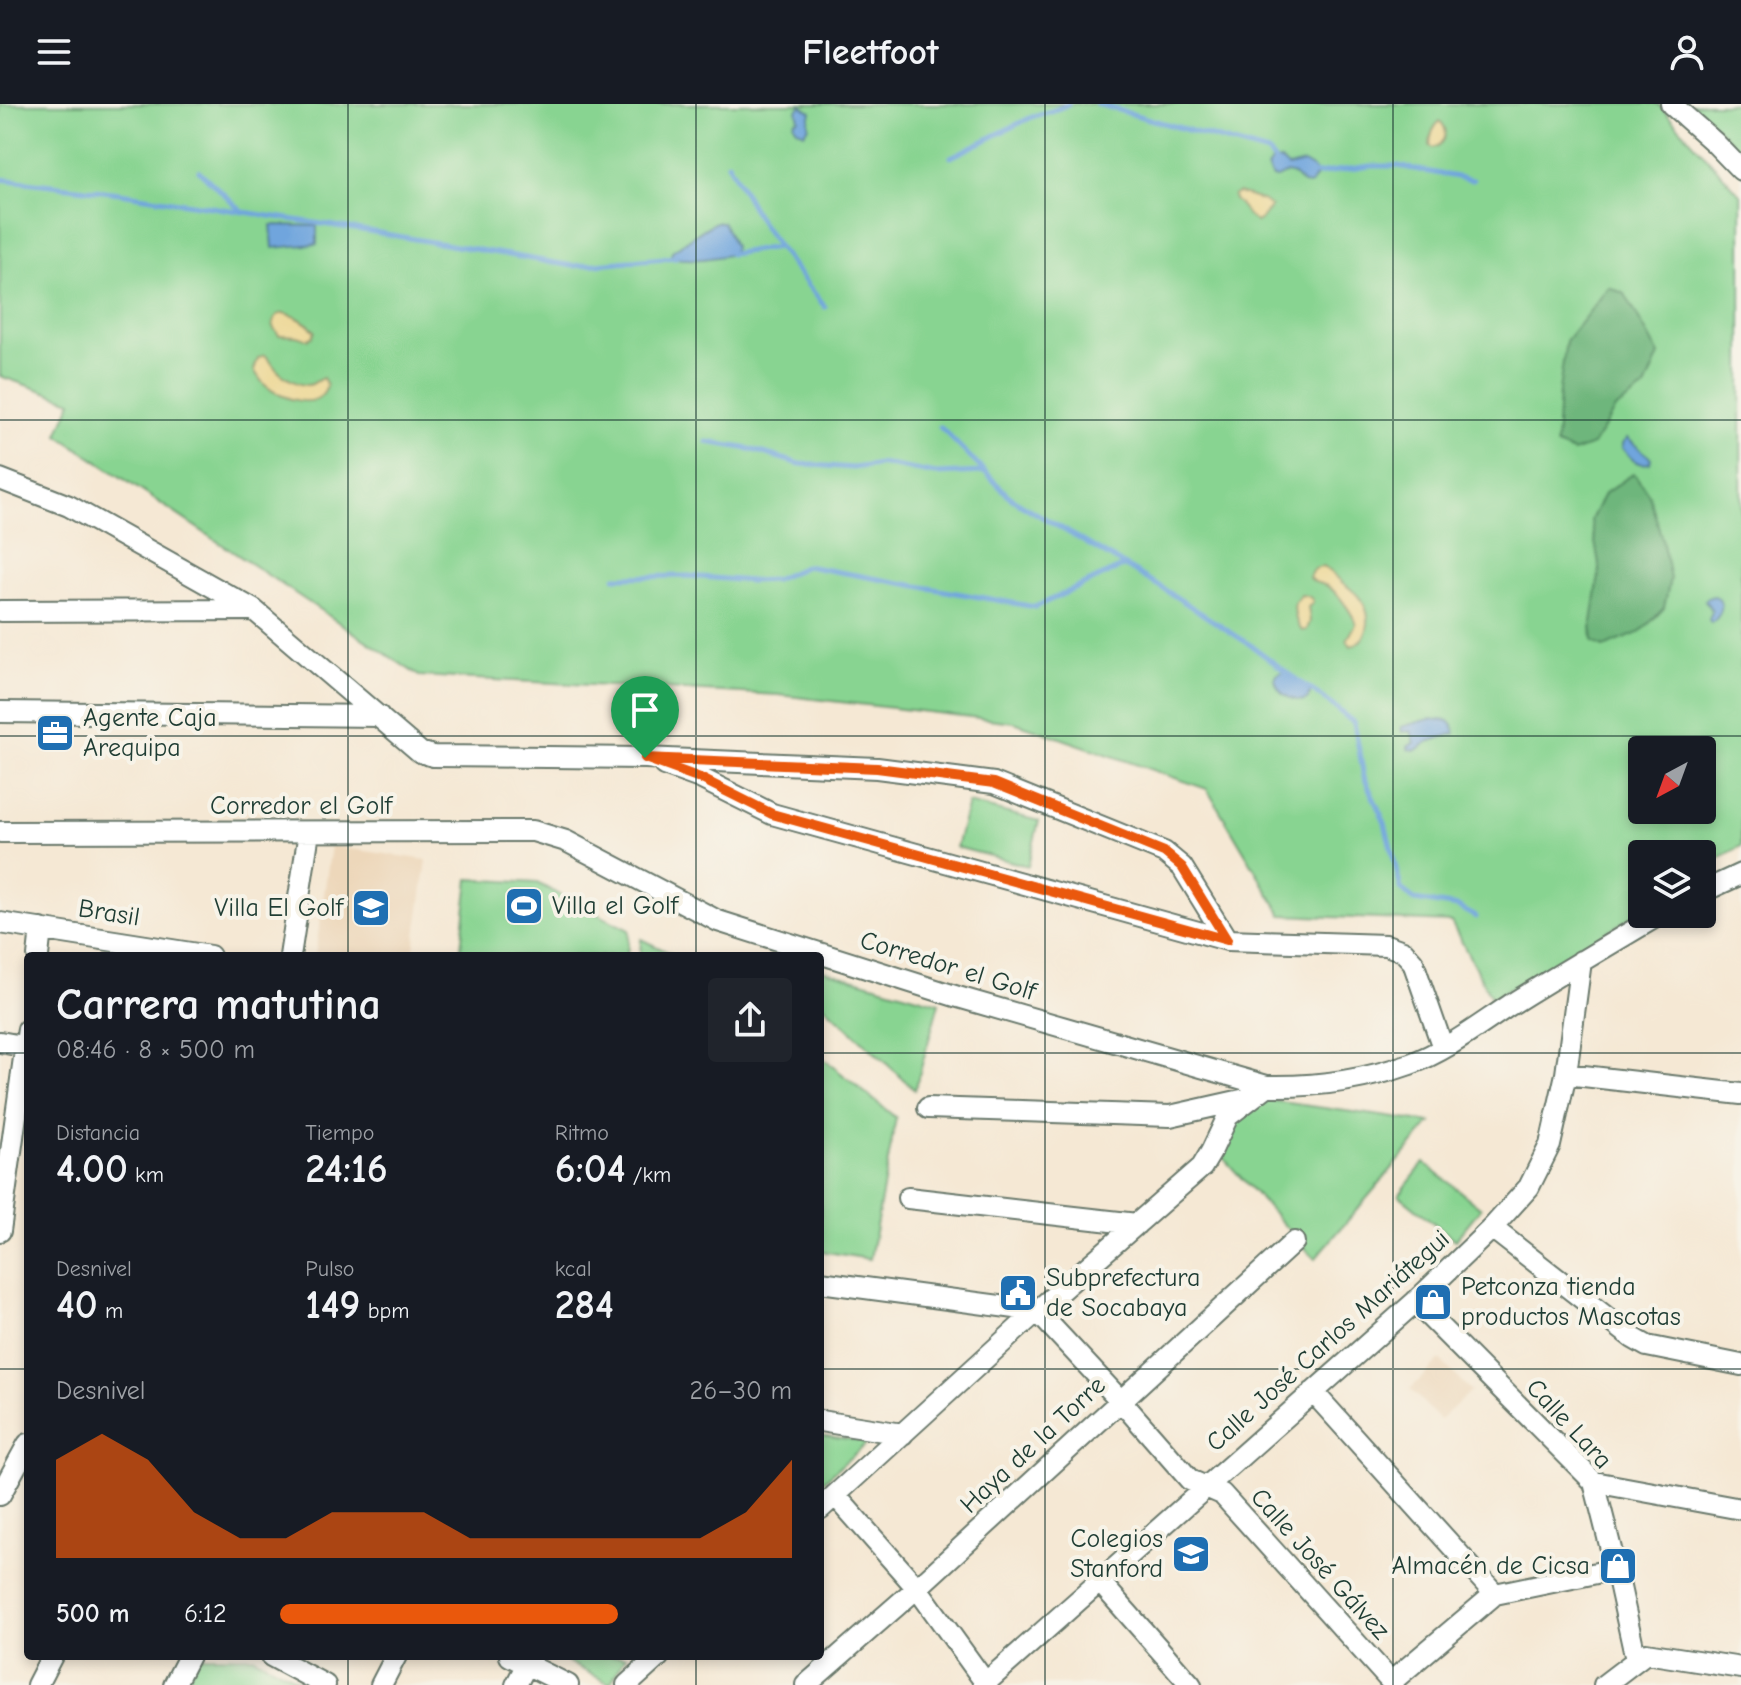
<!DOCTYPE html>
<html lang="es">
<head>
<meta charset="utf-8">
<style>
	:root { --surface:#171b24; --page:#20242c; --text:#f1f3f6; --muted:#9ea1a6; --accent:#ea580c }
	body { margin:0; font-family:"Comic Neue",sans-serif; background:var(--page); color:var(--text); height:100vh; display:flex; flex-direction:column; font-size:30px; white-space:nowrap }
	* { box-sizing:border-box; margin:0 }
	p { font-size:26px; color:var(--muted) }
	.icon { flex:none; width:44px; height:44px; fill:none; stroke:currentColor; stroke-width:2; stroke-linecap:round; stroke-linejoin:round }
	.map { position:relative; flex:1; overflow:hidden }
	.drawer { position:absolute; left:24px; top:848px; width:800px; height:708px; display:flex; flex-direction:column; background:var(--surface); border-radius:8px; box-shadow:0 4px 12px #0003 }
	.drawer>* { flex:none }
	.needle { width:52px; rotate:221deg }
	.fabs { position:absolute; left:1628px; top:632px; display:grid; gap:16px }
	.fabs a { display:grid; place-items:center; width:88px; height:88px; border-radius:8px; background:var(--surface); box-shadow:0 4px 12px #0003; font-size:40px }
	.pin { position:absolute; display:grid; place-items:center; width:68px; height:68px; color:#fff; margin:-82px -34px; border-radius:50% 50% 50% 0; rotate:-45deg; box-shadow:0 0 8px #0007 }
	.pin .icon { rotate:45deg }
	.round { display:grid; place-items:center; flex:none; width:84px; height:84px; border-radius:8px; background:var(--page) }
	.summary { display:flex; align-items:center; justify-content:space-between; height:136px; padding:0 32px }
	h1 { font-size:44px; font-weight:700; line-height:60px }
	.metrics { display:grid; grid-template-columns:repeat(3,1fr); gap:12px; height:136px; padding:8px 32px }
	.metrics div { display:grid; align-content:center }
	.metrics b { font-size:40px; font-weight:700 }
	.metrics small { font-size:22px; font-weight:400 }
	.metrics p { font-size:22px }
	.chart { height:224px; padding:16px 32px }
	.chart p { display:flex; justify-content:space-between }
	.chart svg { width:100%; height:144px; margin-top:8px; fill:var(--accent); opacity:.7 }
	ul { padding:0 32px; list-style:none; font-size:26px }
	li { display:grid; grid-template-columns:128px 96px 1fr; align-items:center; height:60px }
	li i { height:20px; border-radius:10px; background:var(--accent) }
	header { display:flex; justify-content:space-between; align-items:center; height:104px; padding:0 32px; background:var(--surface); font-size:36px; font-weight:700 }
	.map>svg:first-child { display:block }
</style>
</head>
<body>
<header><svg class="icon" aria-label="menu" viewBox="0 0 24 24"><path d="M4 6h16M4 12h16M4 18h16"/></svg>Fleetfoot<svg class="icon" aria-label="person" viewBox="0 0 24 24"><circle cx="12" cy="8" r="4"/><path d="M4 21q1-7 8-7t8 7"/></svg></header>
<div class="map">
<svg width="1741" height="1581" viewBox="0 0 1741 1581">
	<rect width="100%" height="100%" fill="#f7f3e8"/>
	<filter id="ink" filterUnits="userSpaceOnUse"><feTurbulence type="fractalNoise" baseFrequency=".0125" numOctaves="2"/><feDisplacementMap in="SourceGraphic" scale="16" xChannelSelector="R" yChannelSelector="G"/><feConvolveMatrix kernelMatrix="1 2 1 2 8 2 1 2 1" color-interpolation-filters="sRGB"/></filter>
	<filter id="wash" filterUnits="userSpaceOnUse"><feTurbulence type="fractalNoise" baseFrequency=".006" numOctaves="4" result="noise"/><feDisplacementMap in="SourceGraphic" scale="32" xChannelSelector="R" yChannelSelector="G"/><feGaussianBlur stdDeviation="1.8" result="paint"/><feColorMatrix in="noise" values="0 0 0 0 0 0 0 0 0 0 0 0 0 0 0 0 0 1.4 0 .05"/><feComposite in="paint" operator="in"/></filter>
	<g filter="url(#wash)">
		<rect width="100%" height="100%" fill="#f5e8d4"/>
		<path fill="#edd7ba" d="M331 742 427 756 413 852H315Z
			M1440 1256 1471 1287 1440 1316 1410 1285Z"/>
		<path fill="#88d491" stroke="#548862" stroke-width="2" fill-rule="evenodd" d="M0 0H1658L1741 91V742L1702 764V750H1642V807L1492 895 1451 818 1282 811 1207 685 1014 618 779 591 419 572 58 331 72 297 0 272ZM1642 646H1702V706H1642Z
			M1692 0H1741V47Z
			M968 699 1039 717 1028 762 956 743Z
			M469 775 537 779 629 826 627 852H460Z
			M641 835 676 852H640Z
			M820 865 939 899 915 986 820 898Z
			M820 952 896 1014 870 1155 820 1147Z
			M1267 996 1431 1019 1315 1155 1224 1055C1225 1020 1238 1011 1267 996Z
			M1424 1059 1481 1104 1455 1136 1399 1091Z
			M820 1331 868 1338 820 1380Z
			M199 1552H253L308 1581H184Z
			M557 1552H626L610 1580Z"/>
		<path fill="#6eb67b" stroke="#467a58" stroke-width="2" d="M1609 183 1625 190 1659 251 1645 284 1615 305 1593 341 1573 348 1556 341 1559 286 1566 237Z
			M1634 369 1649 391 1662 435 1670 475 1664 504 1641 528 1604 543 1593 538 1592 518 1600 465 1591 416 1604 390Z"/>
		<path fill="#eeda9e" stroke="#868c69" stroke-width="2" d="M1440 17C1450 27 1446 40 1433 44L1430 42C1430 32 1433 23 1440 17Z
			M1238 89 1264 97 1271 103 1260 116 1256 118C1245 112 1244 103 1234 96L1233 92Z
			M284 209C297 213 306 217 315 227L312 233 307 235 296 232 279 231 273 223 274 216 277 211Z
			M265 251C271 256 271 260 277 266 284 273 301 284 312 280 316 278 319 275 323 274L327 281C321 309 281 295 266 282 261 278 258 272 254 266L258 254Z
			M1322 463C1331 466 1336 473 1343 479 1348 483 1354 487 1358 492 1372 507 1373 534 1351 542L1347 536 1356 520C1353 510 1337 487 1327 482 1320 478 1316 481 1309 474 1311 466 1315 464 1322 463Z
			M1301 491 1308 492 1313 496 1312 500 1308 503 1310 517 1307 526 1302 527C1295 519 1294 509 1294 499Z"/>
		<path fill="#70a5dd" stroke="#487188" stroke-width="2" d="M801 1 811 8 809 17V23L804 29 796 24 794 20 795 17 799 15 797 6Z
			M1273 56 1281 57 1288 63 1304 59 1314 65 1317 70 1310 81 1303 80 1294 71 1287 69 1277 74 1272 73 1267 64Z
			M716 118H723L734 142 733 150C712 154 693 158 671 153L672 147C688 137 700 126 716 118Z
			M271 121 317 122V140L273 144Z
			M1627 334 1651 354 1650 359C1636 362 1630 354 1622 344V340Z
			M1715 492C1727 500 1720 513 1711 519L1709 516 1712 507 1705 496 1710 493Z
			M1284 567 1311 586 1308 594 1304 597C1290 596 1278 590 1275 575L1277 571Z
			M1430 615 1449 617 1454 623 1455 629 1428 638 1417 646 1408 645V642L1415 639 1411 627 1402 628 1401 623Z"/>
		<g fill="none" stroke-linecap="round" stroke-linejoin="round">
			<path stroke="#70a5dd" stroke-width="5" d="M1097 0 1268 49 1276 59
				M951 53C979 40 1005 26 1032 13 1044 8 1057 7 1068 0
				M728 59 758 114 778 143 825 203
				M199 67 242 107
				M1311 69 1317 70 1370 62H1398L1473 76
				M0 75 120 89 368 127 573 162 676 153
				M730 150 778 143
				M940 323 1012 395 1159 482 1252 542 1301 579 1322 593 1354 619 1364 673 1385 719 1401 785 1414 796 1458 803 1476 813
				M707 338 750 345 800 360 853 364 883 360 936 370 985 368
				M615 473 688 472 751 477 775 476 806 462 1035 503 1124 462"/>
		</g>
	</g>
	<g filter="url(#ink)">
		<g fill="none" stroke-linecap="round" stroke-linejoin="round">
			<g stroke="#6a796c" stroke-width="24">
				<path id="minor" d="M1671 0 1714 38 1741 66
					M0 375 69 402 254 506 420 648 433 652 645 654 877 664 994 679 1164 748 1182 763 1227 836
					M0 507 250 506
					M0 608 379 612
					M664 661 700 674 772 710 1227 836 1386 841 1403 847 1413 858 1443 944
					M0 728 533 727 566 737 718 817 958 893 1267 982C1315 983 1365 976 1410 960 1446 947 1478 922 1510 901 1560 870 1610 840 1661 810
					M1702 788 1741 770
					M0 819 210 852
					M38 852 41 825
					M290 852 309 728
					M0 938 28 943
					M1566 970 1741 990
					M928 1004 1170 1012 1246 995
					M908 1094 1137 1120
					M1492 1124 1633 1234 1647 1242 1741 1261
					M0 1127 28 925
					M820 1178 1037 1207
					M1415 1198 1594 1378 1616 1465 1636 1556
					M1037 1207 1120 1296 1190 1376 1222 1390 1394 1581
					M1313 1288 1495 1490
					M820 1317 903 1330
					M1594 1378 1741 1405
					M0 1391 28 1340
					M835 1391 917 1484 987 1581
					M820 1405 1037 1207 1202 1063 1211 1048 1228 1012 1267 982
					M1100 1478 1191 1581
					M271 1552 325 1581
					M510 1552 568 1581
					M1391 1578 1495 1490 1616 1465
					M37 1581 52 1552
					M174 1581 189 1552
					M381 1581 396 1552
					M516 1581 531 1552
					M627 1581 659 1552
					M806 1581 917 1484 1294 1138
					M983 1581 1415 1198 1492 1124 1529 1083 1550 1041 1566 970 1581 857
					M1604 1581 1646 1549 1741 1564"/>
			</g>
			<use href="#minor" stroke="#fff" stroke-width="20"/>
		</g>
	</g>
	<g fill="none" stroke-linecap="round" stroke-linejoin="round" filter="url(#ink)">
		<g stroke="#fff" stroke-width="16">
			<path id="route" d="M645 654 877 664 994 679 1164 748 1182 763 1227 836 772 710 700 674Z"/>
		</g>
		<use href="#route" stroke="#ea580c" stroke-width="10"/>
	</g>
	<path fill="none" stroke="#1f3d34" stroke-width="2" stroke-opacity="0.55" d="M348 0V852M696 0V852M1045 0V1581M1393 0V1581M0 316H1741M0 632H1741M0 949H28M820 949H1741M0 1265H28M820 1265H1741M348 1552V1581M696 1552V1581"/>
	<defs>
		<g id="office-square" transform="scale(2)"><rect x="-9" y="-9" width="18" height="18" rx="4" fill="#1f6fb2" stroke="#f7f3e8"/><path d="M-6-3h4V-5.5h4V-3h4V5H-6ZM-1-4.5V-3h2v-1.5ZM-6 0V1H6V0Z" fill="#fff"/></g>
		<g id="stadium-square" transform="scale(2)"><rect x="-9" y="-9" width="18" height="18" rx="4" fill="#1f6fb2" stroke="#f7f3e8"/><path d="M0-5a6.5 5 0 1 0 0 10a6.5 5 0 1 0 0-10ZM-3.5-1.8h7v3.6h-7Z" fill="#fff"/></g>
		<g id="school-square" transform="scale(2)"><rect x="-9" y="-9" width="18" height="18" rx="4" fill="#1f6fb2" stroke="#f7f3e8"/><path d="M0-5L7-2L0 1L-7-2ZM-4 1L0 2.5L4 1V4Q0 6-4 4Z" fill="#fff"/></g>
		<g id="civic-square" transform="scale(2)"><rect x="-9" y="-9" width="18" height="18" rx="4" fill="#1f6fb2" stroke="#f7f3e8"/><path d="M-.6-6.5H3V-4.5H.6V-3L4-1V1h2V6H-6V1h2V-1L-.6-3ZM-1.2 2.5V6h2.4V2.5Z" fill="#fff"/></g>
		<g id="shop-square" transform="scale(2)"><rect x="-9" y="-9" width="18" height="18" rx="4" fill="#1f6fb2" stroke="#f7f3e8"/><path d="M-5-2.5h2.3a2.7 3.5 0 0 1 5.4 0H5L5.5 6h-11ZM-1.5-2.5h3a1.5 2.3 0 0 0-3 0Z" fill="#fff"/></g>
	</defs>
	<g fill-rule="evenodd">
		<use href="#office-square" x="55" y="629"/>
		<use href="#stadium-square" x="524" y="802"/>
		<use href="#school-square" x="371" y="804"/>
		<use href="#civic-square" x="1018" y="1189"/>
		<use href="#shop-square" x="1433" y="1198"/>
		<use href="#school-square" x="1191" y="1450"/>
		<use href="#shop-square" x="1618" y="1462"/>
	</g>
	<g text-anchor="middle" dominant-baseline="central" stroke-width="8" stroke-linejoin="round" paint-order="stroke">
		<g font-size="26" fill="#1f3d34" stroke="#f7f3e8" text-anchor="start">
			<text x="83" y="614">Agente Caja<tspan x="83" dy="30">Arequipa</tspan></text>
			<text x="552" y="802">Villa el Golf</text>
			<text x="343" y="804" text-anchor="end">Villa El Golf</text>
			<text x="1046" y="1174">Subprefectura<tspan x="1046" dy="30">de Socabaya</tspan></text>
			<text x="1461" y="1183">Petconza tienda<tspan x="1461" dy="30">productos Mascotas</tspan></text>
			<text x="1163" y="1435" text-anchor="end">Colegios<tspan x="1163" dy="30">Stanford</tspan></text>
			<text x="1590" y="1462" text-anchor="end">Almacén de Cicsa</text>
		</g>
		<g font-size="26" fill="#1f3d34" stroke="#f7f3e8">
			<text x="301" y="702">Corredor el Golf</text>
			<text transform="translate(109 809) rotate(9)">Brasil</text>
			<text transform="translate(948 862) rotate(17)">Corredor el Golf</text>
			<text transform="translate(1328 1237) rotate(-42)">Calle José Carlos Mariátegui</text>
			<text transform="translate(1569 1320) rotate(47)">Calle Lara</text>
			<text transform="translate(1033 1341) rotate(-43)">Haya de la Torre</text>
			<text transform="translate(1320 1460) rotate(48)">Calle José Gálvez</text>
		</g>
	</g>
</svg>
<div class="fabs">
<a><svg class="needle" viewBox="-14 -14 28 28"><path d="M0-13l5 13h-10z" fill="#e53935"/><path d="M0 13l5-13h-10z" fill="#9ea1a6"/></svg></a>
<a><svg class="icon" aria-label="layers" viewBox="0 0 24 24"><path d="M12 4l9 5-9 5-9-5zM3 14l9 5 9-5"/></svg></a>
</div>
<div class="pin" style="left:645px;top:654px;background:#1e9e55"><svg class="icon" aria-label="arrive" viewBox="0 0 24 24"><path d="M6 21V4h12l-3 4 3 4H6"/></svg></div>
<section class="drawer">
<div class="summary"><div><h1>Carrera matutina</h1><p>08:46 · 8 × 500 m</p></div><a class="round"><svg class="icon" aria-label="share" viewBox="0 0 24 24"><path d="M12 15V3M7 8l5-5 5 5M5 13v7h14v-7"/></svg></a></div>
<div class="metrics">
<div><p>Distancia</p><b>4.00<small> km</small></b></div>
<div><p>Tiempo</p><b>24:16</b></div>
<div><p>Ritmo</p><b>6:04<small> /km</small></b></div>
</div>
<div class="metrics">
<div><p>Desnivel</p><b>40<small> m</small></b></div>
<div><p>Pulso</p><b>149<small> bpm</small></b></div>
<div><p>kcal</p><b>284</b></div>
</div>
<div class="chart"><p><span>Desnivel</span>26–30 m</p>
<svg viewBox="0 0 160 44" preserveAspectRatio="none"><path d="M0 44V14L10 6L20 14L30 30L40 38L50 38L60 30L70 30L80 30L90 38L100 38L110 38L120 38L130 38L140 38L150 30L160 14V44z"/></svg>
</div>
<ul>
<li><b>500 m</b>6:12<i style="width:66%"></i></li>
</ul>
</section>
</div>
</body>
</html>
